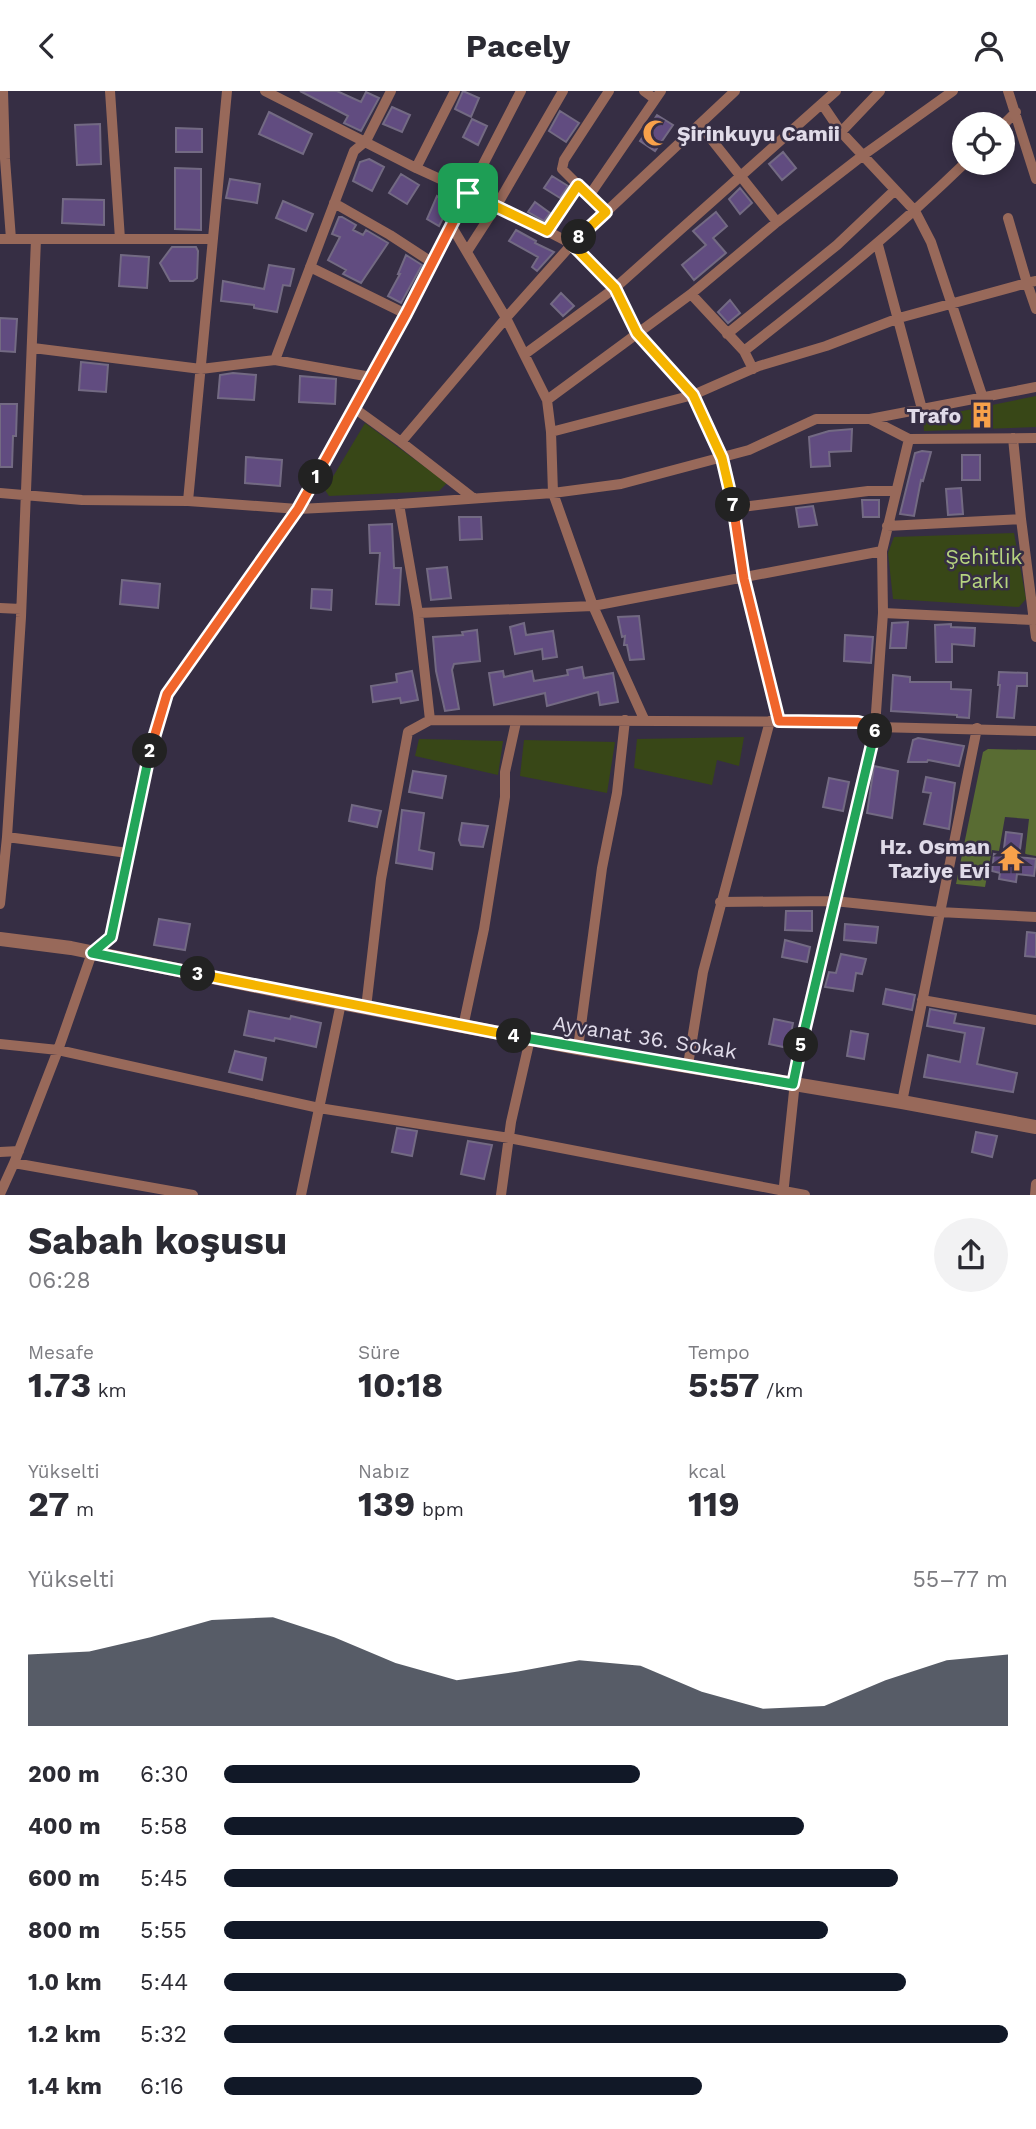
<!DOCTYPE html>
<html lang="tr">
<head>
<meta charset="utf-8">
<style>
	:root { --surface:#fff; --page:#f2f2f3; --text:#2b2b33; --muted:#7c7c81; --accent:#111827 }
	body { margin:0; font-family:"Work Sans",sans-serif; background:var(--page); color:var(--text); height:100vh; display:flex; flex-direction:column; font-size:26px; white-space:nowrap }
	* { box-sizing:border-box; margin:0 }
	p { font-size:23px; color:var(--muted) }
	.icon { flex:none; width:38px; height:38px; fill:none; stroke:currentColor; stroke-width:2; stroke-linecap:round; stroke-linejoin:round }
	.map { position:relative; height:1104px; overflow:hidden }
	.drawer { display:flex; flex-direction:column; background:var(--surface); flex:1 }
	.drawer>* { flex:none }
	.fabs { position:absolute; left:952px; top:21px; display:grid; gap:14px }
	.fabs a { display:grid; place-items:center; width:63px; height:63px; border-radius:50%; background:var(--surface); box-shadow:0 4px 10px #0003; font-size:35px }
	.pin { position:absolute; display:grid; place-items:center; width:60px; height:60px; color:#fff; margin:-30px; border-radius:14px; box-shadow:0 4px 10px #0006 }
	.km { position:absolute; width:35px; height:35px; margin:-18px; border-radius:50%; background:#222; color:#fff; font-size:19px; line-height:35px; text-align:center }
	.round { display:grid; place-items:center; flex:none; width:74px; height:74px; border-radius:37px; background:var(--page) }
	.overview { display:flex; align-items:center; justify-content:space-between; height:119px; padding:0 28px }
	h1 { font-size:38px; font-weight:700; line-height:52px }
	.figures { display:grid; grid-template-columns:repeat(3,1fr); gap:10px; height:119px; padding:7px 28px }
	.figures div { display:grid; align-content:center }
	.figures b { font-size:35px; font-weight:700 }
	.figures small { font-size:19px; font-weight:400 }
	.figures p { font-size:19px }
	.chart { height:196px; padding:14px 28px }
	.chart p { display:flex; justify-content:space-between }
	.chart svg { width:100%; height:126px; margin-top:7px; fill:var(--accent); opacity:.7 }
	ul { padding:0 28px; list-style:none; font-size:23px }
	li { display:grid; grid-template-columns:112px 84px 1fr; align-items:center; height:52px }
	li i { height:18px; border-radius:9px; background:var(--accent) }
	header { display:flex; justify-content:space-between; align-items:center; height:91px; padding:0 28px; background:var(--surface); font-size:32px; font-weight:700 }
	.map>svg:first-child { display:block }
</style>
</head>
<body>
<header><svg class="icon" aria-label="back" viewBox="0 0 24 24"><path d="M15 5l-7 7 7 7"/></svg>Pacely<svg class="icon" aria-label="person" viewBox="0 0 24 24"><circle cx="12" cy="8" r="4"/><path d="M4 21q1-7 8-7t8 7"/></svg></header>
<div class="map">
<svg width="1036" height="1104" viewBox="0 0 1036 1104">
	<rect width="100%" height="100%" fill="#362e44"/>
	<path fill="#384717" d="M1036 305V336L924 340 923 328Z
		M365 332 447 392 439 400 329 405 325 399Z
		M1014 442 1026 508 1019 516 893 508 888 462 894 446Z
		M744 646 739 675 717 669 712 694 634 677 637 648Z
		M419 648 503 650 498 684 415 665Z
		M524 649 615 651 607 702 520 685Z"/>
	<path fill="#596c33" d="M988 658 1036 659V765L1025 763 1029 728 1005 726 999 760 992 759 985 796 956 793 983 661Z"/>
	<path fill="#614c80" stroke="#736a83" stroke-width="2" d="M300 0H337L361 11 366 1 379 7 361 40 344 32 348 25Z
		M463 0 479 7 471 26 455 18Z
		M392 16 410 24 402 41 383 33Z
		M560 20 579 32 566 51 549 40Z
		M269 21 312 43 303 63 259 43Z
		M657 24 673 34 655 60 640 50Z
		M472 28 487 35 478 54 463 46Z
		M100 33 101 73 77 74 75 34Z
		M176 37 202 38V61H176Z
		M783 61 796 77 782 89 769 73Z
		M369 68 384 76 372 100 353 90 360 71Z
		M175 77 201 78V139L175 138Z
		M401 83 419 94 407 113 389 102Z
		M552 85 568 95 560 107 544 97Z
		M230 88 260 93 257 112 226 107Z
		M740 97 752 112 740 123 729 108Z
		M437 105 447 111 448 117 439 135 427 128Z
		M63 108 104 109V134L62 132Z
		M283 110 313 123 306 140 276 127Z
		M535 111 550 122 544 130 528 121Z
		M716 121 727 135 713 147 726 162 694 189 682 174 706 154 693 140Z
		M339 126H342L356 134 353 139 363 144 366 139 388 152 361 192 343 183 346 179 328 169 340 146 332 143Z
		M516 139 536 150 535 152 554 161 537 180 532 176 538 166 509 150Z
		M172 156H196L198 160 197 187 193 190H170L160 172Z
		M121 164 149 166 147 197 119 195Z
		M406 164 422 174 401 212 388 205 400 183H398Z
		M269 174 294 178 290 195 283 194 277 221 254 217V214L221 210 223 190 264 198Z
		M561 202 574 215 563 225 551 213Z
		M730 209 740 222 728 232 718 221Z
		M0 227 17 228 15 261 0 260Z
		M81 271 108 274 106 301 79 299Z
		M233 282 256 284 254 309 218 307 220 284Z
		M300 285 336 288 335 313 299 311Z
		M0 313H17L16 345H13L12 376H0Z
		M987 317 989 329 978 331 975 319Z
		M852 338 851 360 829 361 830 375 811 376 809 346 829 340Z
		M922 360 931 361 923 390 921 389 914 425 900 423 915 362Z
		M962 364H980V389H962Z
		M246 366 282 369 280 395 245 392Z
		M961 397 963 423 948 424 946 398Z
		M862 409H879V426H863Z
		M813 415 817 434 799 436 796 417Z
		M459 426H481L482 448 460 449Z
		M392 433 394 477H401L399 514 376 513 380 462H370L369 434Z
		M447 476 451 507 431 509 427 478Z
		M122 489 160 493 158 517 120 513Z
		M312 498 332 499 331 519 311 517Z
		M639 525 644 568 630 569 627 554H624L625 545 622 546 618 526Z
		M908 531 906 557H890L892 532Z
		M524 532 526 544 553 540 557 566 543 568 542 558 515 563 510 536Z
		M951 533V536L975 537 974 555 952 553V571H936L935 534Z
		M477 539 480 570 454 573 452 579 459 618 445 620 436 580 433 546 463 544 462 541Z
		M845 544 873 546 871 572 844 570Z
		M582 576 584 587 613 582 618 611 600 614 598 601 547 615 545 602 494 614 489 582 503 580 504 586 532 580 534 590 568 584 567 579Z
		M412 580 418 609 401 612 400 607 373 611 371 595 397 591 396 583Z
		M999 581 1027 582V595H1017L1014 627 997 626 1000 594H998Z
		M893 584 910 586V591H951V598L971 599 969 627 957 626V624L891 620Z
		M918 647 964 655 959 675 928 669 927 671H908L913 649Z
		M874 675 898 680 892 727 867 722Z
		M413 680 446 685 442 707 409 701Z
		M926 686 955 692 949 738 924 733 931 702 923 701Z
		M829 687 849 691 843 720 823 716Z
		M352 714 381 720 377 736 349 730Z
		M402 719 424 722 419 759 434 762 432 778 396 772Z
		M462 732 488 735 483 756 461 754 459 749Z
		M1006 741 1022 743 1019 766 1036 768 1034 785 1017 783 1016 791 999 788 1000 782 992 780 994 763 1003 765Z
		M786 820H812V840L785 839Z
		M159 828 190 833 185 859 154 854Z
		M845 833 878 836 876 852 844 849Z
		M1027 841 1036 842V866L1025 865Z
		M785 849 810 856 807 871 782 866Z
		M841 863 866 868 862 883 856 882 853 900 825 896 829 881 836 882Z
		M886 898 915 904 912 919 883 913Z
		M930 918 956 923 954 932 984 937 977 973 1017 982 1013 1001 924 986 928 964 960 971 965 942 927 935Z
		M249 920 290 928 291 925 321 932 316 956 275 947 274 950 244 944Z
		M774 928 793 932 788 957 769 953Z
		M851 940 868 943 864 968 847 965Z
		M235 960 266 967 262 989 229 981Z
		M397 1037 417 1040 412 1065 392 1061Z
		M976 1041 997 1045 992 1066 972 1061Z
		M468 1050 492 1054 484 1088 461 1083Z"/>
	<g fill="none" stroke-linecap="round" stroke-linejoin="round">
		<path stroke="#98695a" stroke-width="10" d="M3 0 5 68 11 148
			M110 0 120 148
			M265 0 416 77 497 114 572 153 615 197 637 242 693 304 722 367 734 417 744 488 779 630
			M644 0 655 8
			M1008 0 1036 88
			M822 13 841 41 915 120 931 151 983 307
			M700 34 777 131
			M1003 34 1016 21
			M841 41 880 0
			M416 77 455 0
			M589 105 661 0
			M334 112 390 144 433 172
			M605 121 562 78 564 69 609 0
			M1008 127 1027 192 1036 190
			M452 136 506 227 547 309 551 341 553 402 593 515 644 628
			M547 140 578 95
			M0 148H213
			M878 154 922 318
			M468 159 497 114 563 0
			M310 176 406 223
			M691 203 744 260 753 278
			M727 243 837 154 895 99
			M33 257 201 278 275 269 371 286
			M744 260C821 200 895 140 965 72
			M525 263 615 197 836 0
			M275 269 354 60 366 50 391 0
			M547 309 691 203 777 131 862 65 953 0
			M354 317 401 351 506 227 572 153 735 0
			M870 328 909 348 1036 347
			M551 341 693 304 759 275 826 255 899 227 1027 192 1036 218
			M1013 347 1021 428 1036 546
			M401 351 473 407
			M0 402 82 409 188 410 298 418 399 413 553 402 621 393 749 359 816 328H870L1036 296
			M188 410 227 0
			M399 413 418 522 430 629 857 631 875 636 1036 640
			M734 417 868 400H896
			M887 435 1021 428
			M0 517 21 518
			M418 522 593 515 882 460
			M883 522 1033 529
			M7 746 128 762
			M720 811 834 810 939 821 1036 826
			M0 813 7 746 21 526 36 148
			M922 909 1036 929
			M366 917 381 788 408 641 430 629
			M463 936 484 838 505 706V681L516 631
			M0 953 58 959 319 1017 509 1047 805 1104
			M578 957 602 777 617 702 625 629
			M688 974 703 881 770 630
			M902 1011 977 637
			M0 1061 19 1060
			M14 1072 193 1104
			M0 1103 14 1072 58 959 92 862 111 847 145 677 167 603 298 418 406 223 521 0
			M301 1104 341 912
			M501 1104 511 1031 530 948
			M783 1104 797 972 875 636 883 522 882 460 909 348
			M1035 1104 1036 1093"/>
		<path stroke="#98695a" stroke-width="14" d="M0 848 71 857 304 905 578 957 902 1011 1036 1036"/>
	</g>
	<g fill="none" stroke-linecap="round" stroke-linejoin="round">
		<g stroke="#fff" stroke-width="14">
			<path id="split-1" d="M316 386 406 223 468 102"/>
		</g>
		<g stroke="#fff" stroke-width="14">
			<path id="split-2" d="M150 660 167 603 298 418 316 386"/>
		</g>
		<g stroke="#fff" stroke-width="14">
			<path id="split-3" d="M150 660 111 846 92 862 198 883"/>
		</g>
		<g stroke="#fff" stroke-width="14">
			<path id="split-4" d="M198 883 514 945"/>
		</g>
		<g stroke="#fff" stroke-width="14">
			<path id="split-5" d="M514 945 793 993 801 954"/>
		</g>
		<g stroke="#fff" stroke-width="14">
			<path id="split-6" d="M801 954 875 640"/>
		</g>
		<g stroke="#fff" stroke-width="14">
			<path id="split-7" d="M733 414 744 488 779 630 858 631 876 636 875 640"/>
		</g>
		<g stroke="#fff" stroke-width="14">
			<path id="split-8" d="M579 146 572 153 615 197 637 242 693 304 722 367 733 414"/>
		</g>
		<g stroke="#fff" stroke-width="14">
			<path id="split-9" d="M468 102 547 140 578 94 606 121 579 146"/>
		</g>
		<use href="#split-1" stroke="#f0652b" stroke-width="9"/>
		<use href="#split-2" stroke="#f0652b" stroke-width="9"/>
		<use href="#split-3" stroke="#22a559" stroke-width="9"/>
		<use href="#split-4" stroke="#f5b400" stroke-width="9"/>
		<use href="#split-5" stroke="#22a559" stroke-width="9"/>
		<use href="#split-6" stroke="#22a559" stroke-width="9"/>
		<use href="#split-7" stroke="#f0652b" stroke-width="9"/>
		<use href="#split-8" stroke="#f5b400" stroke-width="9"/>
		<use href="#split-9" stroke="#f5b400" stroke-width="9"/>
	</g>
	<defs>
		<g id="mosque-bare" transform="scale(2.1)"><path d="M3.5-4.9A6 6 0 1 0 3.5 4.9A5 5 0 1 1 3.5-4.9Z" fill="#f8a14a" stroke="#362e44" stroke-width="2.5" paint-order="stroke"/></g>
		<g id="building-bare" transform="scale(2.1)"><path d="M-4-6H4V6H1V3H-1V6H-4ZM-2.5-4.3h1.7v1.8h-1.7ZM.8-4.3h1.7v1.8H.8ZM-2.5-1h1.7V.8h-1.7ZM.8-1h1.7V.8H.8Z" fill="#f8a14a" stroke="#362e44" stroke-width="2.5" paint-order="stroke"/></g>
		<g id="temple-bare" transform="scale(2.1)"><path d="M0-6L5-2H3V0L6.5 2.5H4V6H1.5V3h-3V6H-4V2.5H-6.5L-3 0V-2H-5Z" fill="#f8a14a" stroke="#362e44" stroke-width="2.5" paint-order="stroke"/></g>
	</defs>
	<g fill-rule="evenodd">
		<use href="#mosque-bare" x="656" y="42"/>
		<use href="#building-bare" x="982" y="324"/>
		<use href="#temple-bare" x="1011" y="767"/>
	</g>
	<g text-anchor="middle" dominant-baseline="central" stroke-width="5" stroke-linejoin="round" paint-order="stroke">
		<g font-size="21" font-weight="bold" fill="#e0dbe9" stroke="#362e44" text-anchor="end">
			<text x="677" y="42" text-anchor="start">Şirinkuyu Camii</text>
			<text x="961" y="324">Trafo</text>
			<text x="990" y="755">Hz. Osman<tspan x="990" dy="24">Taziye Evi</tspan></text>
		</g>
		<g font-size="21" fill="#b6d47f" stroke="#362e44">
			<text x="984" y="465">Şehitlik<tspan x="984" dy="24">Parkı</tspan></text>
		</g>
		<g font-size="21" fill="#e0dbe9" stroke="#362e44">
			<text transform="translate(645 946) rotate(9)">Ayvanat 36. Sokak</text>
		</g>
	</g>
</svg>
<div class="fabs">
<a><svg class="icon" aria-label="locate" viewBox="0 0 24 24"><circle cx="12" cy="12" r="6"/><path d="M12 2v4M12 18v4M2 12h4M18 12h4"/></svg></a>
</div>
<div class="pin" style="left:468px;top:102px;background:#1e9e55"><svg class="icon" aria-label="arrive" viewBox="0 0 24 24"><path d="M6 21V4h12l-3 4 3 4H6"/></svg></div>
<b class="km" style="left:316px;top:386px">1</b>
<b class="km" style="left:150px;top:660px">2</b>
<b class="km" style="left:198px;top:883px">3</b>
<b class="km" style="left:514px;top:945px">4</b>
<b class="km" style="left:801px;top:954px">5</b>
<b class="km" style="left:875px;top:640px">6</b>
<b class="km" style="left:733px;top:414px">7</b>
<b class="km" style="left:579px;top:146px">8</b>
</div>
<section class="drawer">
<div class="overview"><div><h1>Sabah koşusu</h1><p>06:28</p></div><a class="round"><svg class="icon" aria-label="share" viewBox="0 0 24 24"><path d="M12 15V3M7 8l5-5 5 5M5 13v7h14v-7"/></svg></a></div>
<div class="figures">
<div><p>Mesafe</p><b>1.73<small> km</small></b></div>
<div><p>Süre</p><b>10:18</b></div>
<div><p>Tempo</p><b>5:57<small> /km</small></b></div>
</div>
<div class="figures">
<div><p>Yükselti</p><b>27<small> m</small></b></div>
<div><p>Nabız</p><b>139<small> bpm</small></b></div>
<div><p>kcal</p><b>119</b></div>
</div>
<div class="chart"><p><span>Yükselti</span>55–77 m</p>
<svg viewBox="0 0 160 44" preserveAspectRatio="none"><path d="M0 44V19L10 18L20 13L30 7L40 6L50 13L60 22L70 28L80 25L90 21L100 23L110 32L120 38L130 37L140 28L150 21L160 19V44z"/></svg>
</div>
<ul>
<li><b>200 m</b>6:30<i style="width:53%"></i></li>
<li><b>400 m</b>5:58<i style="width:74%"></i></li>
<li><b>600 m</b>5:45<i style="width:86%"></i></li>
<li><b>800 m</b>5:55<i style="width:77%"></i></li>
<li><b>1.0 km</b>5:44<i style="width:87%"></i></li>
<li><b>1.2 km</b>5:32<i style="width:100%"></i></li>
<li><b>1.4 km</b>6:16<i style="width:61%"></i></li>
</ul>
</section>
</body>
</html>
